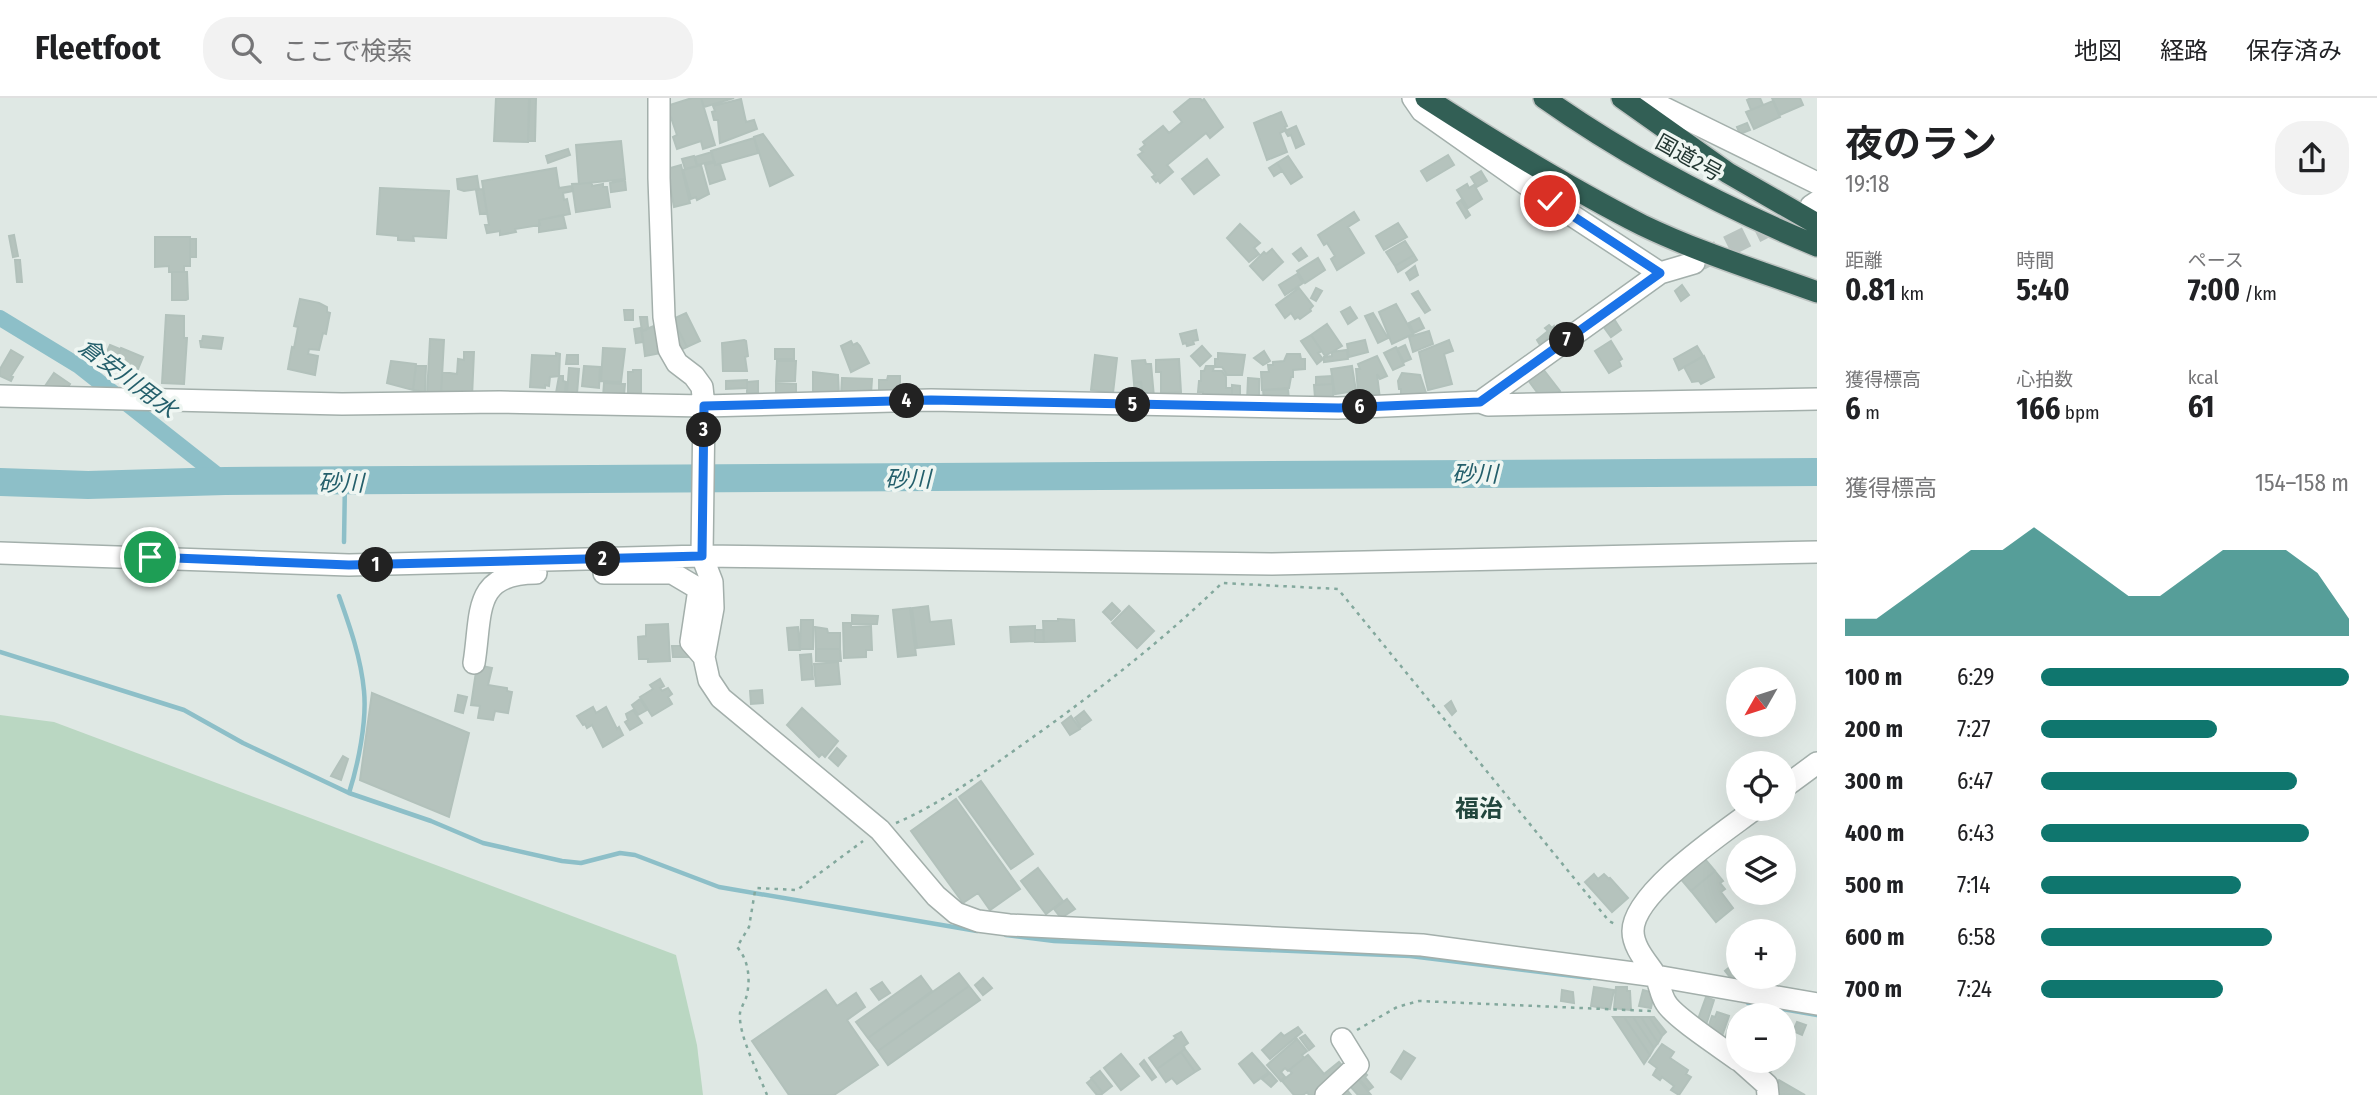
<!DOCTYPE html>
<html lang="ja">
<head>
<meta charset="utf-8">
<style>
	:root { --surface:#fff; --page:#f2f2f2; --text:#202124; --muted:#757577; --line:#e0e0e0; --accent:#0f766e }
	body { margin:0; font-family:"Fira Sans Condensed","Noto Sans JP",sans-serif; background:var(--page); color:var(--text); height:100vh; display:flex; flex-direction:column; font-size:26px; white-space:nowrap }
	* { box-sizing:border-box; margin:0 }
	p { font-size:23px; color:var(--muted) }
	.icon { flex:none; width:38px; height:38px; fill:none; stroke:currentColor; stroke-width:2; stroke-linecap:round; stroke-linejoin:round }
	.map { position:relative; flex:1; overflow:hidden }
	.details { display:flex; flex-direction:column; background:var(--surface); width:560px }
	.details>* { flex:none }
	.needle { width:46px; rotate:231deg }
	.buttons { position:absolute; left:1726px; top:569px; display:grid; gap:14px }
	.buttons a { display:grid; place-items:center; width:70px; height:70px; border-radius:50%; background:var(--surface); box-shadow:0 7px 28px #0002; font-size:35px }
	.pin { position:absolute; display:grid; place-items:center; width:60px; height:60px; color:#fff; margin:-30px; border:4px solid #fff; border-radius:50%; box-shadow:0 2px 7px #0007 }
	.km { position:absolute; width:35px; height:35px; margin:-18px; border-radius:50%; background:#222; color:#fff; font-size:19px; line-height:35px; text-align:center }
	.round { display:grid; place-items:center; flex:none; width:74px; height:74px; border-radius:28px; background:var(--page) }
	.overview { display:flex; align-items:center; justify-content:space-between; height:119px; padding:0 28px }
	h1 { font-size:38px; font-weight:700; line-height:52px }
	.stats { display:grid; grid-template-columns:repeat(3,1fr); gap:10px; height:119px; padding:7px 28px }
	.stats div { display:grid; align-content:center }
	.stats b { font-size:30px; font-weight:700 }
	.stats small { font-size:19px; font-weight:400 }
	.stats p { font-size:19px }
	.chart { height:196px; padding:14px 28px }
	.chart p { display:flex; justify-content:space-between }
	.chart svg { width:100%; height:126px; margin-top:7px; fill:var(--accent); opacity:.7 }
	ul { padding:0 28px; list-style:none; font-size:23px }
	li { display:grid; grid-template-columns:112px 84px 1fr; align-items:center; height:52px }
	li i { height:18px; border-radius:9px; background:var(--accent) }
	header { display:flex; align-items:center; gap:42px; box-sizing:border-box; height:98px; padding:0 35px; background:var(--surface); border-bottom:2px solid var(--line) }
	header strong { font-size:33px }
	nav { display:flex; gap:38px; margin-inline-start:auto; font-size:24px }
	.search { width:490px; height:63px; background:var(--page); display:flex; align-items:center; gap:18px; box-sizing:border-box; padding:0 24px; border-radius:28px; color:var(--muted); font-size:26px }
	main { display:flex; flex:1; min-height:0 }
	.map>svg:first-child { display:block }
</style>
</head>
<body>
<header>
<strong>Fleetfoot</strong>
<div class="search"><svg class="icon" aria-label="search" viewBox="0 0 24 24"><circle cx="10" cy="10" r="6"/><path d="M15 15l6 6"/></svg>ここで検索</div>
<nav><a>地図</a><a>経路</a><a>保存済み</a></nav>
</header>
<main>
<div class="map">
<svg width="1817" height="997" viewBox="0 0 1817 997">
	<rect width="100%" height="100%" fill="#dfe8e4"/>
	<path fill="#bad7c2" d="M0 617 54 624 676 857 697 947 703 997H0Z"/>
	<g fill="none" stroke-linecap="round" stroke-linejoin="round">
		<path stroke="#8dbfc8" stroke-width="4.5" d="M344 444 345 384
			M339 498C350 529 361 560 364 593 367 623 358 667 349 695
			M0 554 184 612 243 645 349 695 431 723 483 745 562 763 581 765 620 755 635 757 719 789 977 833
			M1006 837 1054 843 1410 858 1590 880
			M1748 905 1817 917"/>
		<path stroke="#8dbfc8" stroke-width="16" d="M0 220 79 268 225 383"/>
		<path stroke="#8dbfc8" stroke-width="28" d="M0 384 88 387 225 383 1817 374"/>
	</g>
	<path fill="#b5c3bd" stroke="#b2c1bb" stroke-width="2" d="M496 0H529L528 44 494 43Z
		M530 0H536L535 43H528Z
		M692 0H701L715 47 703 51 701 43 677 51 673 39 677 37 667 8Z
		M701 0H734L704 9Z
		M1191 0H1200L1202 3 1204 1 1223 29 1210 40 1206 35 1167 67 1173 74 1160 85 1158 82 1156 84 1152 79 1155 77 1138 57 1143 54 1140 51 1145 47 1143 44 1163 28 1169 35 1182 24 1174 14Z
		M1751 0H1760L1763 7 1751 12 1747 2Z
		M1772 0H1800L1803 7 1780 17Z
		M741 1 746 24 754 22 757 31 720 45 718 22H714L712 14 715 13 713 8Z
		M1773 3 1780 19 1754 31 1746 14Z
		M1281 14 1287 28 1285 29 1286 32 1280 35 1287 54 1267 62 1254 25Z
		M1747 25 1750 32 1740 36 1737 29Z
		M1296 28 1304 46 1296 50 1291 37 1288 38 1285 33Z
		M763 36 793 77 770 88 754 39Z
		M754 40 758 55 715 67 711 53Z
		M621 43 625 81 579 86 576 47Z
		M568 51 570 57 548 65 546 58Z
		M712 54 714 63 697 67 695 59Z
		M1448 57 1454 67 1427 83 1421 73Z
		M694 58 697 68 685 71 682 61Z
		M1288 58 1302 79 1291 86 1277 65Z
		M1207 61 1219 77 1194 96 1182 81Z
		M715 64V67L720 66 725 81 710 86 705 67Z
		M1277 65 1282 73 1274 78 1269 70Z
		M681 67 690 105 674 109 667 71Z
		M701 67 709 96 697 102 696 99 691 101 683 72Z
		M556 70 559 90 571 88 573 93 563 95 564 102 567 101 570 116 539 122 540 127 515 131 516 134 500 137V133L487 135 485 127H489L482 83Z
		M1481 73 1487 83 1477 89 1471 79Z
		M477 78 479 91 464 93 458 91 457 81Z
		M625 82 626 92 611 94 610 85Z
		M592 85V88L603 86V89H607L610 109 576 114 572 86Z
		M1467 86 1469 90 1474 87 1482 101 1468 110 1457 92Z
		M380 90 449 93 446 140 413 138 414 143 398 142V138L377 136Z
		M483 91 487 115 480 116 476 92Z
		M1461 102 1470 117 1466 120 1457 105Z
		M1354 114 1359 122 1348 129 1364 155 1337 172 1331 161 1335 158 1327 145 1324 147 1318 137Z
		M563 117 566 130 539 134V122Z
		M1398 125 1407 139 1384 152 1376 138Z
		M1240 126 1260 145 1254 150 1259 156 1249 164 1227 140Z
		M14 137 18 158 13 159 9 138Z
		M155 139H190V168H184V174H169V168L155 169Z
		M190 141H196V159H190Z
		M1405 143 1414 157 1395 168 1386 154Z
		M1301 150 1307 158 1299 163 1293 156Z
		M1272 151 1283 164 1263 182 1250 168 1264 154 1266 156Z
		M1414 157 1417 162 1398 174 1395 168Z
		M1318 160 1325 172 1305 185 1297 173Z
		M15 162H20L22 184H17Z
		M1415 168 1418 177 1410 182 1406 175Z
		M172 174H187L188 201 186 202H172Z
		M1297 176 1303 185 1285 197 1279 187Z
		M1682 187 1689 197 1681 203 1675 193Z
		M1299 190 1313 208 1310 211 1311 213 1300 221 1298 219 1295 221 1291 215 1285 220 1276 207Z
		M1316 190 1322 193 1316 203 1311 200Z
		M1418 193 1430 212 1425 215 1412 196Z
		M300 201 319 205 327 209V214L330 215 326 236 323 235 319 252 309 251 308 256 318 258 315 277 288 271 292 249 294 250 298 229 294 228Z
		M1396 206 1413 236 1392 246 1379 214Z
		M1350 209 1357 220 1348 226 1341 214Z
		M624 212H633V222H625Z
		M686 215 700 243 687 249 673 221Z
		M1373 215 1388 240 1378 245 1365 218Z
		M166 217 184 218V240H187L184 286 162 285Z
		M640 219H647L648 229 646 232 642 233Z
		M1419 220 1424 230 1414 235 1409 225Z
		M673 221 687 249 676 254Z
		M1614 221 1621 232 1611 239 1603 228Z
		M1327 226 1342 248 1325 258 1311 237Z
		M1549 227 1552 230 1554 228 1556 233 1540 247 1537 242 1548 233 1545 230Z
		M654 228 655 233H658L661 255 645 258 642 233Z
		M641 230 643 244 636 245 634 231Z
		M1196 232 1198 242 1193 243 1194 246 1187 248 1186 245 1183 246 1180 236Z
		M1429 233 1433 246 1413 254 1409 239Z
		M1311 237 1322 253 1318 255 1323 261 1317 266 1301 243Z
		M203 238 223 240 221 251 201 249 200 243H202Z
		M430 241 444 242 441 297 427 296Z
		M744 242 746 243 748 258 745 259 747 273H723L722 245Z
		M1365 242 1368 254 1349 259 1347 246Z
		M1449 242 1453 253 1444 256 1452 286 1428 292 1419 254Z
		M851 243 853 247 857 245 860 248 869 265 851 274 841 248Z
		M1611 243 1622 261 1619 263 1621 268 1609 275 1595 253Z
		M110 247 120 251 115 264 104 260Z
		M1405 247 1411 261 1404 264 1397 251Z
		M1202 248 1211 258 1200 268 1191 258Z
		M1697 248 1703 258 1679 272 1674 261Z
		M1396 249 1404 267 1393 272 1384 255Z
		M121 250 143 259 136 276 114 266Z
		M603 250 625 251 621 284 601 283Z
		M775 251H794V261H775Z
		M11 252 23 259 11 278 13 279 11 283 0 278V271Z
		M1347 252 1348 261 1324 264V259L1332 258V254Z
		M1264 253 1270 263 1263 267 1254 260Z
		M464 254H474L472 299 441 297 442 274 457 276 458 261 464 262Z
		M556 255 560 256 559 278 550 279 549 288 545 287V290L530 289 532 257 556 258Z
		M1218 255 1245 257 1242 277H1227L1222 269H1215V261H1218Z
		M1287 256H1300L1301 261H1305V271L1293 272V279H1291L1289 290 1262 292 1261 274H1269L1268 267H1273V264L1284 263Z
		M567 257H578V266H566Z
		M1095 257 1117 260 1113 295 1091 292Z
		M1377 258 1387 278 1380 281 1377 276 1380 301 1361 302 1360 293H1358L1356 271H1360L1358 266Z
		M1704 258 1714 279 1701 286 1699 283 1692 284 1684 269Z
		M1179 261 1181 294 1161 295V274H1156V262Z
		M1145 262 1146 266H1151L1154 299 1143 300 1141 284 1134 285 1132 263Z
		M391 263 416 266 413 292 387 285Z
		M777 263H796L795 283H776Z
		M416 268H426L425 294 413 292Z
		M584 268 600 269 599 290 582 288Z
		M1206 268H1214L1213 273H1222L1226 279V290H1232V303L1203 302V294H1198L1199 283H1201V273H1204Z
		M1352 268 1356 293 1335 296 1331 271Z
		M569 270 579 271 577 296 567 295Z
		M1543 271 1560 293 1551 300 1542 301 1528 282Z
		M633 272H641V299H628V274H633Z
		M813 274 838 277 839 298 813 295Z
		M54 275 70 286 64 295 43 291Z
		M1402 275 1420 277 1428 301 1404 300V296H1401V291H1399L1398 283Z
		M559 278H563V283L566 284 565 295H556Z
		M888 278H900V294H879V282H887Z
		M1332 278V286L1316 287V279Z
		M842 280 872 281 871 296 841 299Z
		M1248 280 1259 281V303H1247Z
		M747 282V290L726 291V283Z
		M758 283V295H747V284Z
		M1141 284 1143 300 1135 301 1134 285Z
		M604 285 625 286 624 297 603 299Z
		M776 285 796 286V298L776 297Z
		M1333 286V300H1315L1314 287Z
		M1232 287 1240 288V299L1232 298Z
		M1288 291 1289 302 1264 303 1263 292Z
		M1112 505 1120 513 1111 522 1103 514Z
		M928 508 930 524 951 522 954 546 917 550 912 510Z
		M1129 508 1154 533 1137 550 1112 525Z
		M910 510 916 557 898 559 893 512Z
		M852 517 878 518 877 526H852Z
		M1058 521 1074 522 1075 543 1044 544 1043 523H1058Z
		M801 522H813V551H800Z
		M843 525H851V529L871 528 872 552H866V559L844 560Z
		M668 526 670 563 648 564V561H639L638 539 646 538V527Z
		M1035 528V543L1011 544 1010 529Z
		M798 529 800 552H789L787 530Z
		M815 529 827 531 828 535H840V551H816Z
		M1035 532H1043L1044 544H1035Z
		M672 548H689V559H673Z
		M816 551H840L841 563H816Z
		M811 556 813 581 802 582 800 557Z
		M838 564 840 586 816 588 814 566Z
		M477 567 492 570 488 587 507 590V593L512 594 508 615 495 613 493 622 478 620 480 608 471 607Z
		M660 581 664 588 660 590 662 593 668 590 672 596 668 599 672 606 652 618 640 599 653 591 650 587Z
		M762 592 763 605 751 606 750 593Z
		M372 595 469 635 449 719 360 682Z
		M458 597 467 599 463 615 455 613Z
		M640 601 647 612 638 617 632 607Z
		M1451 603 1456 613 1452 617 1445 608Z
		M593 609 596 615 606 609 617 631 619 629 623 637 603 649 592 627 587 630 585 626 583 627 577 618Z
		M802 610 838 643 825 659 822 656 819 659 787 627Z
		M633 612 642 625 630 632 625 624 628 622 626 616Z
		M1084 613 1091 622 1081 629 1075 620Z
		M1071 618 1080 631 1070 637 1062 625Z
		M837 650 846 658 838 668 829 660Z
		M343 658 348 661 341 682 331 678Z
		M981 683 1033 756 1011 771 959 699Z
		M956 701 1020 791 990 812 978 795 963 805 911 733Z
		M1704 760 1715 773 1691 793 1680 780Z
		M1038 770 1063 803 1046 816 1021 783Z
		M1715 773 1723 783 1720 785 1725 791 1721 794 1733 810 1716 824 1691 793Z
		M1594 776 1598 781 1604 776 1609 781 1610 780 1628 800 1612 814 1585 784Z
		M1067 801 1075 811 1061 820 1054 811Z
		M1737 863 1738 878H1741L1734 884 1725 873Z
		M959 875 969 888 878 953 868 940Z
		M921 878 932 893 868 940 856 924Z
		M983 880 992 890 983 897 975 887Z
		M882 884 890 895 879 902 871 891Z
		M969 888 980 902 888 967 878 953Z
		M1594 889 1614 892 1610 911 1591 908Z
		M1616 889H1627V893H1630L1631 912 1614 910Z
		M826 892 837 908 856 895 865 909 847 922 878 967 834 997H789L752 943Z
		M1562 892 1573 894 1574 905 1561 903Z
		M1643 892 1654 895 1651 910 1639 908Z
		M1706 899 1714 902 1706 927 1697 924Z
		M1717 914 1729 918 1722 938 1707 933 1712 918 1715 919Z
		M1613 919H1624L1650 957 1644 966Z
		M1624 919H1633L1654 950 1650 957Z
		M1633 919H1641L1658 945 1654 950Z
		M1641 919H1649L1662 938 1658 945Z
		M1649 919H1654L1666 934 1662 938Z
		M1797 924 1806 927 1802 937 1793 933Z
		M1729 927 1738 930V955L1724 945Z
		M1298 929 1302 934 1270 961 1262 952 1281 935 1284 938Z
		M1181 934 1188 945 1184 948 1185 951 1157 971 1149 960 1176 940 1174 938Z
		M1305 937 1314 948 1309 952 1300 940Z
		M1783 940 1792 943 1786 958 1783 959Z
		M1297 941 1307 953 1302 957 1304 960 1288 973 1285 970 1281 974 1285 979 1281 983 1267 967Z
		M1662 946 1674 954 1670 960 1688 972 1686 976 1691 979 1679 997 1671 992 1674 988 1662 979 1660 982 1653 977 1657 970 1649 964Z
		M1185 951 1200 971 1195 974 1181 954Z
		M1404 953 1415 960 1401 981 1391 974Z
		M1181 954 1195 974 1177 986 1172 980 1166 984 1157 971Z
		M1252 955 1269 974 1254 985 1239 966Z
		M1121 956 1139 978 1121 992 1104 970Z
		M1308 957 1324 976 1339 964 1346 972 1315 997H1309L1307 994 1303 997H1294L1282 983 1292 975 1289 972Z
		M1144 962 1156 979 1152 982 1140 966Z
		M1751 962H1769L1777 967 1771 973Z
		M1100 973 1112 988 1103 995 1091 980Z
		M1364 974 1367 977 1365 979 1373 989 1369 992 1358 980Z
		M1270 975 1277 983 1271 989 1262 981Z
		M1353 975 1371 997H1358L1350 988 1346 991 1351 997H1327Z
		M1092 981 1103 995 1101 997H1097L1087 985Z
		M1779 982 1805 997 1770 996Z"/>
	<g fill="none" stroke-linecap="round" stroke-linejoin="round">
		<path stroke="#b9c4c0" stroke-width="21" stroke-dasharray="21 10" stroke-linecap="butt" d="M1700 162 1809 108"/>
		<g stroke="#a3afab" stroke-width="24">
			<path id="minor" d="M659 0V80L664 219 669 251 677 265 694 278 702 289 704 308 702 458 712 484 713 510 704 559 709 582 721 600 880 732 936 798 956 815 978 823 1009 827 1422 847 1656 878 1817 906
				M1413 0 1422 13 1550 103 1660 175
				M1644 0 1817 85
				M1811 108 1817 104
				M0 298 342 306 500 304 704 308 931 302 1338 310 1480 304 1660 175 1694 165
				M1480 304 1488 307 1817 301
				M0 455 349 467 702 458 1272 466 1817 454
				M604 475H672L699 491 691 544 704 559
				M474 565C482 516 472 475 536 475
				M1783 690 1817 665
				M1738 962C1722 950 1674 919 1666 905 1660 896 1660 885 1654 875 1646 863 1633 849 1633 833 1633 794 1726 733 1756 710
				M1739 962 1767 987 1768 997
				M1326 997 1358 967 1342 941"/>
		</g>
		<g stroke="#bdc3c1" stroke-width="24">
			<path id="highway" d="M1426 0C1496 45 1567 89 1642 127 1698 154 1759 173 1817 194
				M1544 0C1629 60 1721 108 1817 148
				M1622 0 1728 75 1817 126"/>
		</g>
		<path stroke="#83a89d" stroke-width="2.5" stroke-dasharray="3.5 5" stroke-linecap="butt" d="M896 725C940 706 980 677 1019 649 1090 599 1159 546 1222 485L1338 491 1609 823 1617 827
			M1357 932 1397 909 1419 903 1651 913
			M767 997C759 976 738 937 740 915 741 910 744 905 746 900 751 883 749 862 737 849L749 829 755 793 757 790 797 792 863 743"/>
		<use href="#minor" stroke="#fff" stroke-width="21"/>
		<use href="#highway" stroke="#325f55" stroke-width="21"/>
	</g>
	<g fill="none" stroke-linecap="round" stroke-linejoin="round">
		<g stroke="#fff" stroke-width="14">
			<path id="route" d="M150 459 349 467 702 458 704 308 931 302 1339 310 1480 304 1660 175 1550 103"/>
		</g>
		<use href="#route" stroke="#1a73e8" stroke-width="9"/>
	</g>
	<g text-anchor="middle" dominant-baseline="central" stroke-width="7" stroke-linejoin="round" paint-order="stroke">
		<g font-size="21" fill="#223631" stroke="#eff6f2">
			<text transform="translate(1689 60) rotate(29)">国道2号</text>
		</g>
		<g font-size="23" font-style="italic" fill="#245f6b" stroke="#eff6f2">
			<text transform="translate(128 280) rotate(37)">倉安川用水</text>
			<text x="1475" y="376">砂川</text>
			<text x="908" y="381">砂川</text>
			<text x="341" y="385">砂川</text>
		</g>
		<g font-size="24" font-weight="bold" fill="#21463d" stroke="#eff6f2">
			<text x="1479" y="711">福治</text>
		</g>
	</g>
</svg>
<div class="buttons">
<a><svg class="needle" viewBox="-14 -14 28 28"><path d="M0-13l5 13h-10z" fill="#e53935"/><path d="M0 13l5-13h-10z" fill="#757577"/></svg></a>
<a><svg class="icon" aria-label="locate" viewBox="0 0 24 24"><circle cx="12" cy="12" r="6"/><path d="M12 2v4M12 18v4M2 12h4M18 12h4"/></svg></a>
<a><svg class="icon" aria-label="layers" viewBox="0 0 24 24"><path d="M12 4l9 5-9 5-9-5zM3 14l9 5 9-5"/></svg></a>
<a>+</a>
<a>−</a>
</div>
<div class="pin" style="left:150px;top:459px;background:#1e9e55"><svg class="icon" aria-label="arrive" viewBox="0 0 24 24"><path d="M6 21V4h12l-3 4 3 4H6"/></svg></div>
<div class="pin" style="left:1550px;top:103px;background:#d93025"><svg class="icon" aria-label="check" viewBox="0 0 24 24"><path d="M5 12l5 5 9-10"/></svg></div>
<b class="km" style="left:376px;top:467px">1</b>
<b class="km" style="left:603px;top:461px">2</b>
<b class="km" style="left:704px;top:332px">3</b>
<b class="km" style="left:907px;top:303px">4</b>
<b class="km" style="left:1133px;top:307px">5</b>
<b class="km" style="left:1360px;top:309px">6</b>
<b class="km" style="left:1567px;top:242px">7</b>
</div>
<section class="details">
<div class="overview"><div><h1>夜のラン</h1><p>19:18</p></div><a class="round"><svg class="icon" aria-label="share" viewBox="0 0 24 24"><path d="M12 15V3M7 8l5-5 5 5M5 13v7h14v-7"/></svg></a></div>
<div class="stats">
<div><p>距離</p><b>0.81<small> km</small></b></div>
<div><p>時間</p><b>5:40</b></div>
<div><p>ペース</p><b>7:00<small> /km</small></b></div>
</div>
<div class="stats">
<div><p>獲得標高</p><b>6<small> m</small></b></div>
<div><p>心拍数</p><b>166<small> bpm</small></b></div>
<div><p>kcal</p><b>61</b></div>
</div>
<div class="chart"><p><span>獲得標高</span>154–158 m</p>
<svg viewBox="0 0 160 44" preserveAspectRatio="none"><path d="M0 44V38L10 38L20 30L30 22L40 14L50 14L60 6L70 14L80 22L90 30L100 30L110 22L120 14L130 14L140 14L150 22L160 38V44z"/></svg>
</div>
<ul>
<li><b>100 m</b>6:29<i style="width:100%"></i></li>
<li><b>200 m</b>7:27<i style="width:57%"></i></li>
<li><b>300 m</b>6:47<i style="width:83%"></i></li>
<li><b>400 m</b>6:43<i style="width:87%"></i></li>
<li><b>500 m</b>7:14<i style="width:65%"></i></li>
<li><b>600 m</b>6:58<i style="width:75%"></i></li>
<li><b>700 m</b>7:24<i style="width:59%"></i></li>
</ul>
</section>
</main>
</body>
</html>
